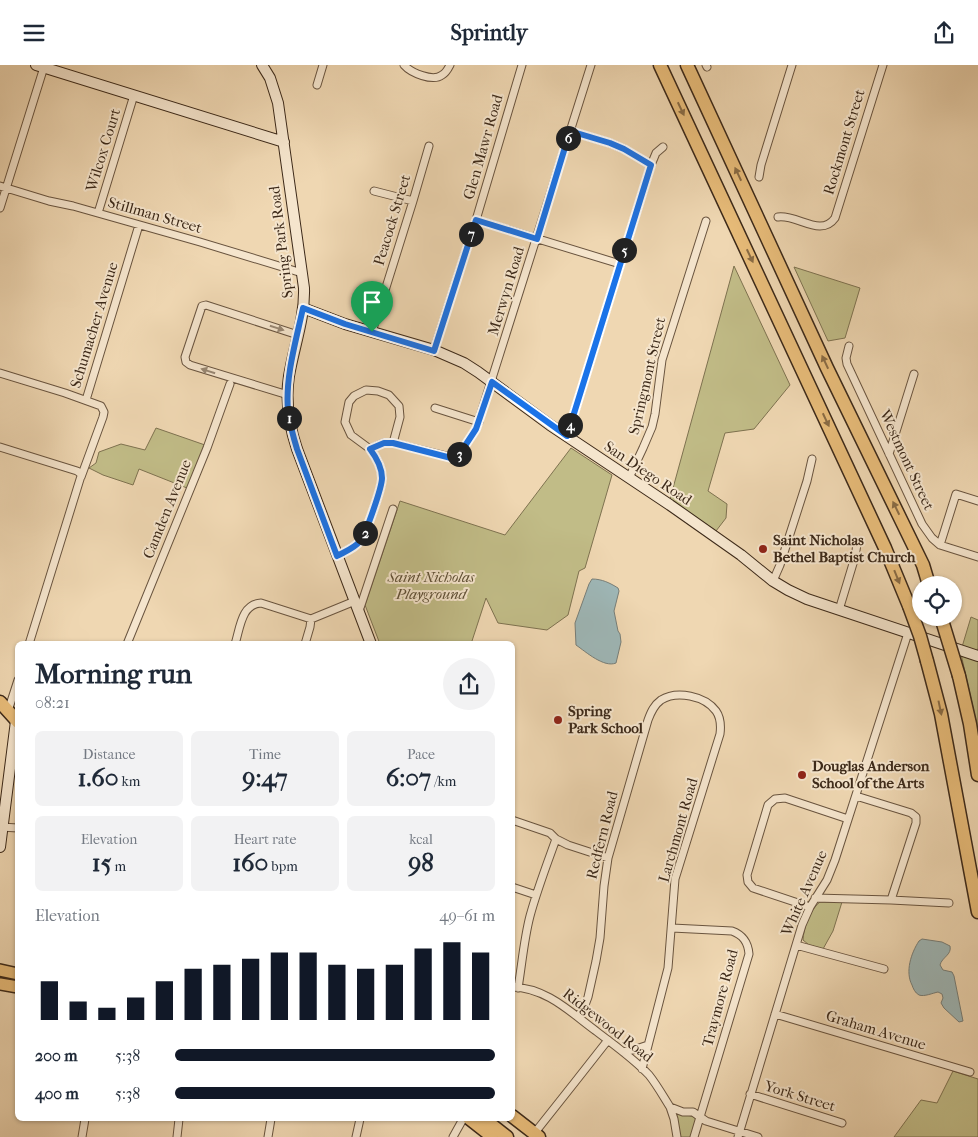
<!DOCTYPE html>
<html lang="en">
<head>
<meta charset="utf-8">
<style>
	:root { --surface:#fff; --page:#f2f2f3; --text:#1f2937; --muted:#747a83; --accent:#111827 }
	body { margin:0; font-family:"IM FELL French Canon",serif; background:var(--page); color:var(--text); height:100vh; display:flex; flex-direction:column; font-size:19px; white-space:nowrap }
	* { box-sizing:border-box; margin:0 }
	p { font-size:16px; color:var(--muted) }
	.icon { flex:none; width:28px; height:28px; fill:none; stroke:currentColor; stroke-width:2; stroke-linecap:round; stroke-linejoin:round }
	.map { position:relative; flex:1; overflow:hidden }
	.details { position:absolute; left:15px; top:576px; width:500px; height:480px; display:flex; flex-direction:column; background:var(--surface); border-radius:8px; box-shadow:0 1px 4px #0004 }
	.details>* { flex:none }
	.buttons { position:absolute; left:912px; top:511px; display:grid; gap:10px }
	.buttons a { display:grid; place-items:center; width:50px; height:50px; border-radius:50%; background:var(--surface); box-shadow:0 1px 4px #0004; font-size:25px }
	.pin { position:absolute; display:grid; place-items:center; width:42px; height:42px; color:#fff; margin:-51px -21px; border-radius:50% 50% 50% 0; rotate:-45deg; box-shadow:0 0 5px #0007 }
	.pin .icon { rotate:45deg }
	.km { position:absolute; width:25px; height:25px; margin:-12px; border-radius:50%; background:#222; color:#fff; font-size:14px; line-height:25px; text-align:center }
	.round { display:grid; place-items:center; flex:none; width:52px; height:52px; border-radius:26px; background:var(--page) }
	.summary { display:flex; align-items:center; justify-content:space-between; height:85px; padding:0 20px }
	h1 { font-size:28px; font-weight:800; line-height:38px }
	.stats { display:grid; grid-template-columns:repeat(3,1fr); gap:8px; height:85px; padding:5px 20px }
	.stats div { display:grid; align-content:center; border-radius:8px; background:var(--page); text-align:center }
	.stats b { font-size:25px; font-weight:800 }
	.stats small { font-size:14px; font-weight:400 }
	.stats p { font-size:14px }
	.chart { height:140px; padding:10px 20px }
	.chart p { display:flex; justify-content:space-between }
	.chart svg { width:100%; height:90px; margin-top:5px; stroke:var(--accent); stroke-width:6 }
	ul { padding:0 20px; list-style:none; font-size:16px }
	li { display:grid; grid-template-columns:80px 60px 1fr; align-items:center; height:38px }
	li i { height:12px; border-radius:6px; background:var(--accent) }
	header { display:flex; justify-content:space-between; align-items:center; height:65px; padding:0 20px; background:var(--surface); font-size:22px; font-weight:800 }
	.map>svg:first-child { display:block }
</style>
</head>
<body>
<header><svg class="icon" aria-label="menu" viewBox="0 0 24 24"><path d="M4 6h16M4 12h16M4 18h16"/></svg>Sprintly<svg class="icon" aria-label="share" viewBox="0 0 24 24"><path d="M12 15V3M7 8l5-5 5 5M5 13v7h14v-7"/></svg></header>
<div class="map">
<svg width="978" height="1072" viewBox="0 0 978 1072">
	<rect width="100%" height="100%" fill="#efd7b2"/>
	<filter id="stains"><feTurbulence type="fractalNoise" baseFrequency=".004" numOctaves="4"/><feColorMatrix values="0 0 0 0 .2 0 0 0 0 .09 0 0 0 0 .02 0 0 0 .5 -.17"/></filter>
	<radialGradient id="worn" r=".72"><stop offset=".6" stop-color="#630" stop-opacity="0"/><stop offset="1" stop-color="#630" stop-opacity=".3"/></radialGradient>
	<path fill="#c1bc87" stroke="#7e7250" d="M734 201 790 320 754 364 725 368 708 426 727 439 726 453 716 466 670 434Z
		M794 202 860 223 845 273 828 276Z
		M156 363 205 380 187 423 139 404 133 420 103 410 89 403 96 398 99 387 121 379 145 385Z
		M571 383 612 410 585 503 579 506 568 550 547 565 498 558 486 533 471 579H380L365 540 400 436 505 470Z
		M971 552 978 555V583L976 588 962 582Z
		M961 589 978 595V665Z
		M820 837H842L833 866 823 884 809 880 803 875C803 864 811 843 820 837Z
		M953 1006 978 1014V1072H894L921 1035 937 1038Z
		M677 1048 684 1049 694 1052 696 1055 691 1072H680L676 1049Z"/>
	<path fill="#9eb7b7" stroke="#777e78" d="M592 514C602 514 610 518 618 523L619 526 614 546 618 566 620 569 621 577 616 598C604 603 586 587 576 580L575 558 589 519Z
		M922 874 942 877 950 881C952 890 942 892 940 900L943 905 952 907 954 911 963 956 959 957 944 943 941 938 943 933 942 929 938 927C933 928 924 932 919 930 915 928 913 923 912 920 905 907 911 888 919 876Z"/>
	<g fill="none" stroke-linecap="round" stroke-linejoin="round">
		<g stroke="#69543f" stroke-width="9">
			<path id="street" d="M404 0C411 8 433 17 442 10 446 8 448 4 450 0
				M706 0 707 2
				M317 20 323 0
				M570 66 610 78 624 84 651 100
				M759 112 761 100 792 0
				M0 121 49 136 73 141 200 177 302 208
				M374 126 413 136
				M0 143 44 2
				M98 148 134 30
				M778 152C797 149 821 173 835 153L883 0
				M476 155 620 199
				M372 267 413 136 429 81
				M849 281 846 293 847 299 922 459 932 473 940 480 978 492
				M434 285 476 155 522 0
				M0 308 65 328 101 341 104 347 103 352 81 412
				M288 330 190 300 186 297 185 292 202 241 206 240 298 270
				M86 335 139 160
				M435 343 479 357
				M567 371 651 100 656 88 663 82
				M0 382 77 406 80 408 81 411 29 579
				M370 384 351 370 345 357 349 337 354 331 366 325 378 326 389 330 399 341 400 352 393 378
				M889 389 914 309
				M629 413 643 383 652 362 655 349 662 295 706 156
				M940 480 956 429 978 436
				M337 491C344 487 354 483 360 476 366 469 382 422 382 413 382 402 376 392 370 384L383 378H393L455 393H457L476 364 591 0
				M773 516 780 500 807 416 812 394
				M839 545 855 492 857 479
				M359 546 393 444
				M311 554 355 536
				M127 579 207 383 230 319
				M235 579C240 564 241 539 261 538L311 554
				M305 579 310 562 311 554
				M8 646 18 615
				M856 731 911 748 916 752V758L891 835
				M512 755 550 768 556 774 568 780 608 793
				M0 762 18 763
				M512 822 536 830
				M815 833 891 835 949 838
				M810 842 753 823 748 817 747 810 768 740 775 734 785 733 848 754
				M672 863 732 866C743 870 748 877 749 889L694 1072
				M796 880 884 904
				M512 922C547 923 570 947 596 966 614 980 633 993 649 1010 657 1020 663 1031 670 1042L683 1047H693L706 1056 758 1072
				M518 923C522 899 524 874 530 851 537 825 547 799 556 774
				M775 949 970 1007
				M578 952 585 940 588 932 596 896 600 873 604 821 608 793 648 655C651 647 654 640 661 635 677 625 705 631 716 646 721 653 721 661 720 669L675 814 668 903 642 1004
				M623 987 636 984 648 980
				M750 1029 842 1058
				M670 1042 674 1054 677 1072
				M533 1070 575 1017 608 975
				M82 1072 85 1054
				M177 1072 179 1054
				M268 1072 271 1054
				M356 1072 360 1054
				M453 1072 463 1054
				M738 1072 802 860 810 842 827 815 835 795 908 568"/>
		</g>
		<g stroke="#3c2919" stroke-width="12">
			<path id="secondary" d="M36 0 284 77
				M262 0 270 13 278 38 304 223C305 253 294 281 289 311 285 336 289 360 297 384L371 579
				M303 243 345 259 434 285 464 298 478 307 550 360 670 440 741 490 773 516 788 525 807 534 978 591
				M0 782 16 656"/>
		</g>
		<g stroke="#3c2919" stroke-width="14">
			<path id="primary" d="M0 905 18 909
				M0 919 18 922
				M469 1054 492 1072"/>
		</g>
		<g stroke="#3c2919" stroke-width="15">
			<path id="highway" d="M660 0 885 483 909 541
				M687 0 827 303 923 500 929 520
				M927 596 941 649 978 847
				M959 611 970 659 978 710
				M0 637 18 657
				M512 1051 539 1072
				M484 1054 507 1072"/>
		</g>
		<use href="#street" stroke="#f5e5cd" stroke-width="7"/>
		<use href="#secondary" stroke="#f5e5cd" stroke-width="10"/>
		<use href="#primary" stroke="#e8bc79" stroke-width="11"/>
		<use href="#highway" stroke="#e8bc79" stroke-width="12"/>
		<g stroke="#3c2919" stroke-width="15" stroke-linecap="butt">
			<path id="highway-bridge" d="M909 541 920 571 927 596
				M941 552 959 611"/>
		</g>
		<use href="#highway-bridge" stroke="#e8bc79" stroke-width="12"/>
	</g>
	<defs><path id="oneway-solid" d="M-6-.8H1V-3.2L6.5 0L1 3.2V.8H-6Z" transform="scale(1.25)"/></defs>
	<g fill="#896b44">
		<use href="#oneway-solid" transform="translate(681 44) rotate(65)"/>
		<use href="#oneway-solid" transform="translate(738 109) rotate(-115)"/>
		<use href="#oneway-solid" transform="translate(750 191) rotate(65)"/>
		<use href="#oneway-solid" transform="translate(825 297) rotate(-115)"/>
		<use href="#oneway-solid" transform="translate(826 355) rotate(65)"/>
		<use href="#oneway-solid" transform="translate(896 443) rotate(-116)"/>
		<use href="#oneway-solid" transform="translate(897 512) rotate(68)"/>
		<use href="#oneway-solid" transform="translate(940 643) rotate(78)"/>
	</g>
	<g fill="#988773">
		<use href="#oneway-solid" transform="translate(277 263) rotate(18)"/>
		<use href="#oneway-solid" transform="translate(208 306) rotate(-162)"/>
	</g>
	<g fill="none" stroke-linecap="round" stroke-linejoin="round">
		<g stroke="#fff" stroke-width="10">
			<path id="route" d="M570 66 610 78 624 84 651 100 567 371 492 317 476 364 457 393 455 394 393 378H384L370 384C376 392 382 402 382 413 382 422 366 469 360 476 355 483 344 487 337 491L297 384C293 371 290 359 288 346 285 312 296 276 303 243L345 259 434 286 476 155 537 174Z"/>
		</g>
		<use href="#route" stroke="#1a73e8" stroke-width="6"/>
	</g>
	<g fill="#8f2418" stroke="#f5e5cd" stroke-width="2">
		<circle cx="763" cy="484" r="5"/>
		<circle cx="558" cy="655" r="5"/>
		<circle cx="802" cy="710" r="5"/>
	</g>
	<g text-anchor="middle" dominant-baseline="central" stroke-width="4" stroke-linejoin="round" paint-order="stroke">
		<g font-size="15" fill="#3c2919" stroke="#f5e5cd">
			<text transform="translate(844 77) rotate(-73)">Rockmont Street</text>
			<text transform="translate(483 82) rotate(-74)">Glen Mawr Road</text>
			<text transform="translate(103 85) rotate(-73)">Wilcox Court</text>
			<text transform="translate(155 150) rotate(16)">Stillman Street</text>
			<text transform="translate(392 155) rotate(-73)">Peacock Street</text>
			<text transform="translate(281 177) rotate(-97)">Spring Park Road</text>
			<text transform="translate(506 226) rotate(-73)">Merwyn Road</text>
			<text transform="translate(94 260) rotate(-73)">Schumacher Avenue</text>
			<text transform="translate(647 311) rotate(-77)">Springmont Street</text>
			<text transform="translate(907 395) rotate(65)">Westmont Street</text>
			<text transform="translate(648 408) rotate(34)">San Diego Road</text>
			<text transform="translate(167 444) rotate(-68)">Camden Avenue</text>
			<text transform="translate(678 765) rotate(-74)">Larchmont Road</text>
			<text transform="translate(602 770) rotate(-76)">Redfern Road</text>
			<text transform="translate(804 828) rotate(-66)">White Avenue</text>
			<text transform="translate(720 933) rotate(-75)">Traymore Road</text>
			<text transform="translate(608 960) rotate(38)">Ridgewood Road</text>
			<text transform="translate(876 965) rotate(17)">Graham Avenue</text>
			<text transform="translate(800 1031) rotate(17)">York Street</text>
		</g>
		<g font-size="15" font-weight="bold" fill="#3c2919" stroke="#f5e5cd" text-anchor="start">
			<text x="773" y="475">Saint Nicholas<tspan x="773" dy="17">Bethel Baptist Church</tspan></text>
			<text x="568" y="646">Spring<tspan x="568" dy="17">Park School</tspan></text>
			<text x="812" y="701">Douglas Anderson<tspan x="812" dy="17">School of the Arts</tspan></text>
		</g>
		<g font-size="15" font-style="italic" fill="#5d4e34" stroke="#f5e5cd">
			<text x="431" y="512">Saint Nicholas<tspan x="431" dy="17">Playground</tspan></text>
		</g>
	</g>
	<rect width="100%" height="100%" filter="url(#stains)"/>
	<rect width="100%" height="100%" fill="url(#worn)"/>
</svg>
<div class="buttons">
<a><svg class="icon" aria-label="locate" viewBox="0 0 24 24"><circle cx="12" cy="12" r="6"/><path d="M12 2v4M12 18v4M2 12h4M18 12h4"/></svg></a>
</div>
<div class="pin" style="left:372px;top:267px;background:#1e9e55"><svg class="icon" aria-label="arrive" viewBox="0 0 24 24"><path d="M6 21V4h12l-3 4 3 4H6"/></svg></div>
<b class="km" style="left:289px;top:353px">1</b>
<b class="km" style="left:365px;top:468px">2</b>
<b class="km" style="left:459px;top:389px">3</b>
<b class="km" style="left:570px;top:360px">4</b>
<b class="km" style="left:624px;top:185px">5</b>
<b class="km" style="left:568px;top:73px">6</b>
<b class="km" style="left:471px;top:169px">7</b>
<section class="details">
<div class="summary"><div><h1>Morning run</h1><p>08:21</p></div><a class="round"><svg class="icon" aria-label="share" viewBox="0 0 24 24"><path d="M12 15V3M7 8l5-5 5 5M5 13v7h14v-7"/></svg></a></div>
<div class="stats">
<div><p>Distance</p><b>1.60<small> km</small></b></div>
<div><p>Time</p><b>9:47</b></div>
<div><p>Pace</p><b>6:07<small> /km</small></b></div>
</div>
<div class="stats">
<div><p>Elevation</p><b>15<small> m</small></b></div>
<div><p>Heart rate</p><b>160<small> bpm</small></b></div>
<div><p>kcal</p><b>98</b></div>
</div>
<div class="chart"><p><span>Elevation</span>49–61 m</p>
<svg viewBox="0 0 160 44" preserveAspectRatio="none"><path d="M5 44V25M15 44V35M25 44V38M35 44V33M45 44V25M55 44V19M65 44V17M75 44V14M85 44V11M95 44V11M105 44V17M115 44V19M125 44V17M135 44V9M145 44V6M155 44V11"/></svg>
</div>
<ul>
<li><b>200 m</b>5:38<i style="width:100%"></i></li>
<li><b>400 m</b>5:38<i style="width:100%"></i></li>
</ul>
</section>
</div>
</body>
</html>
